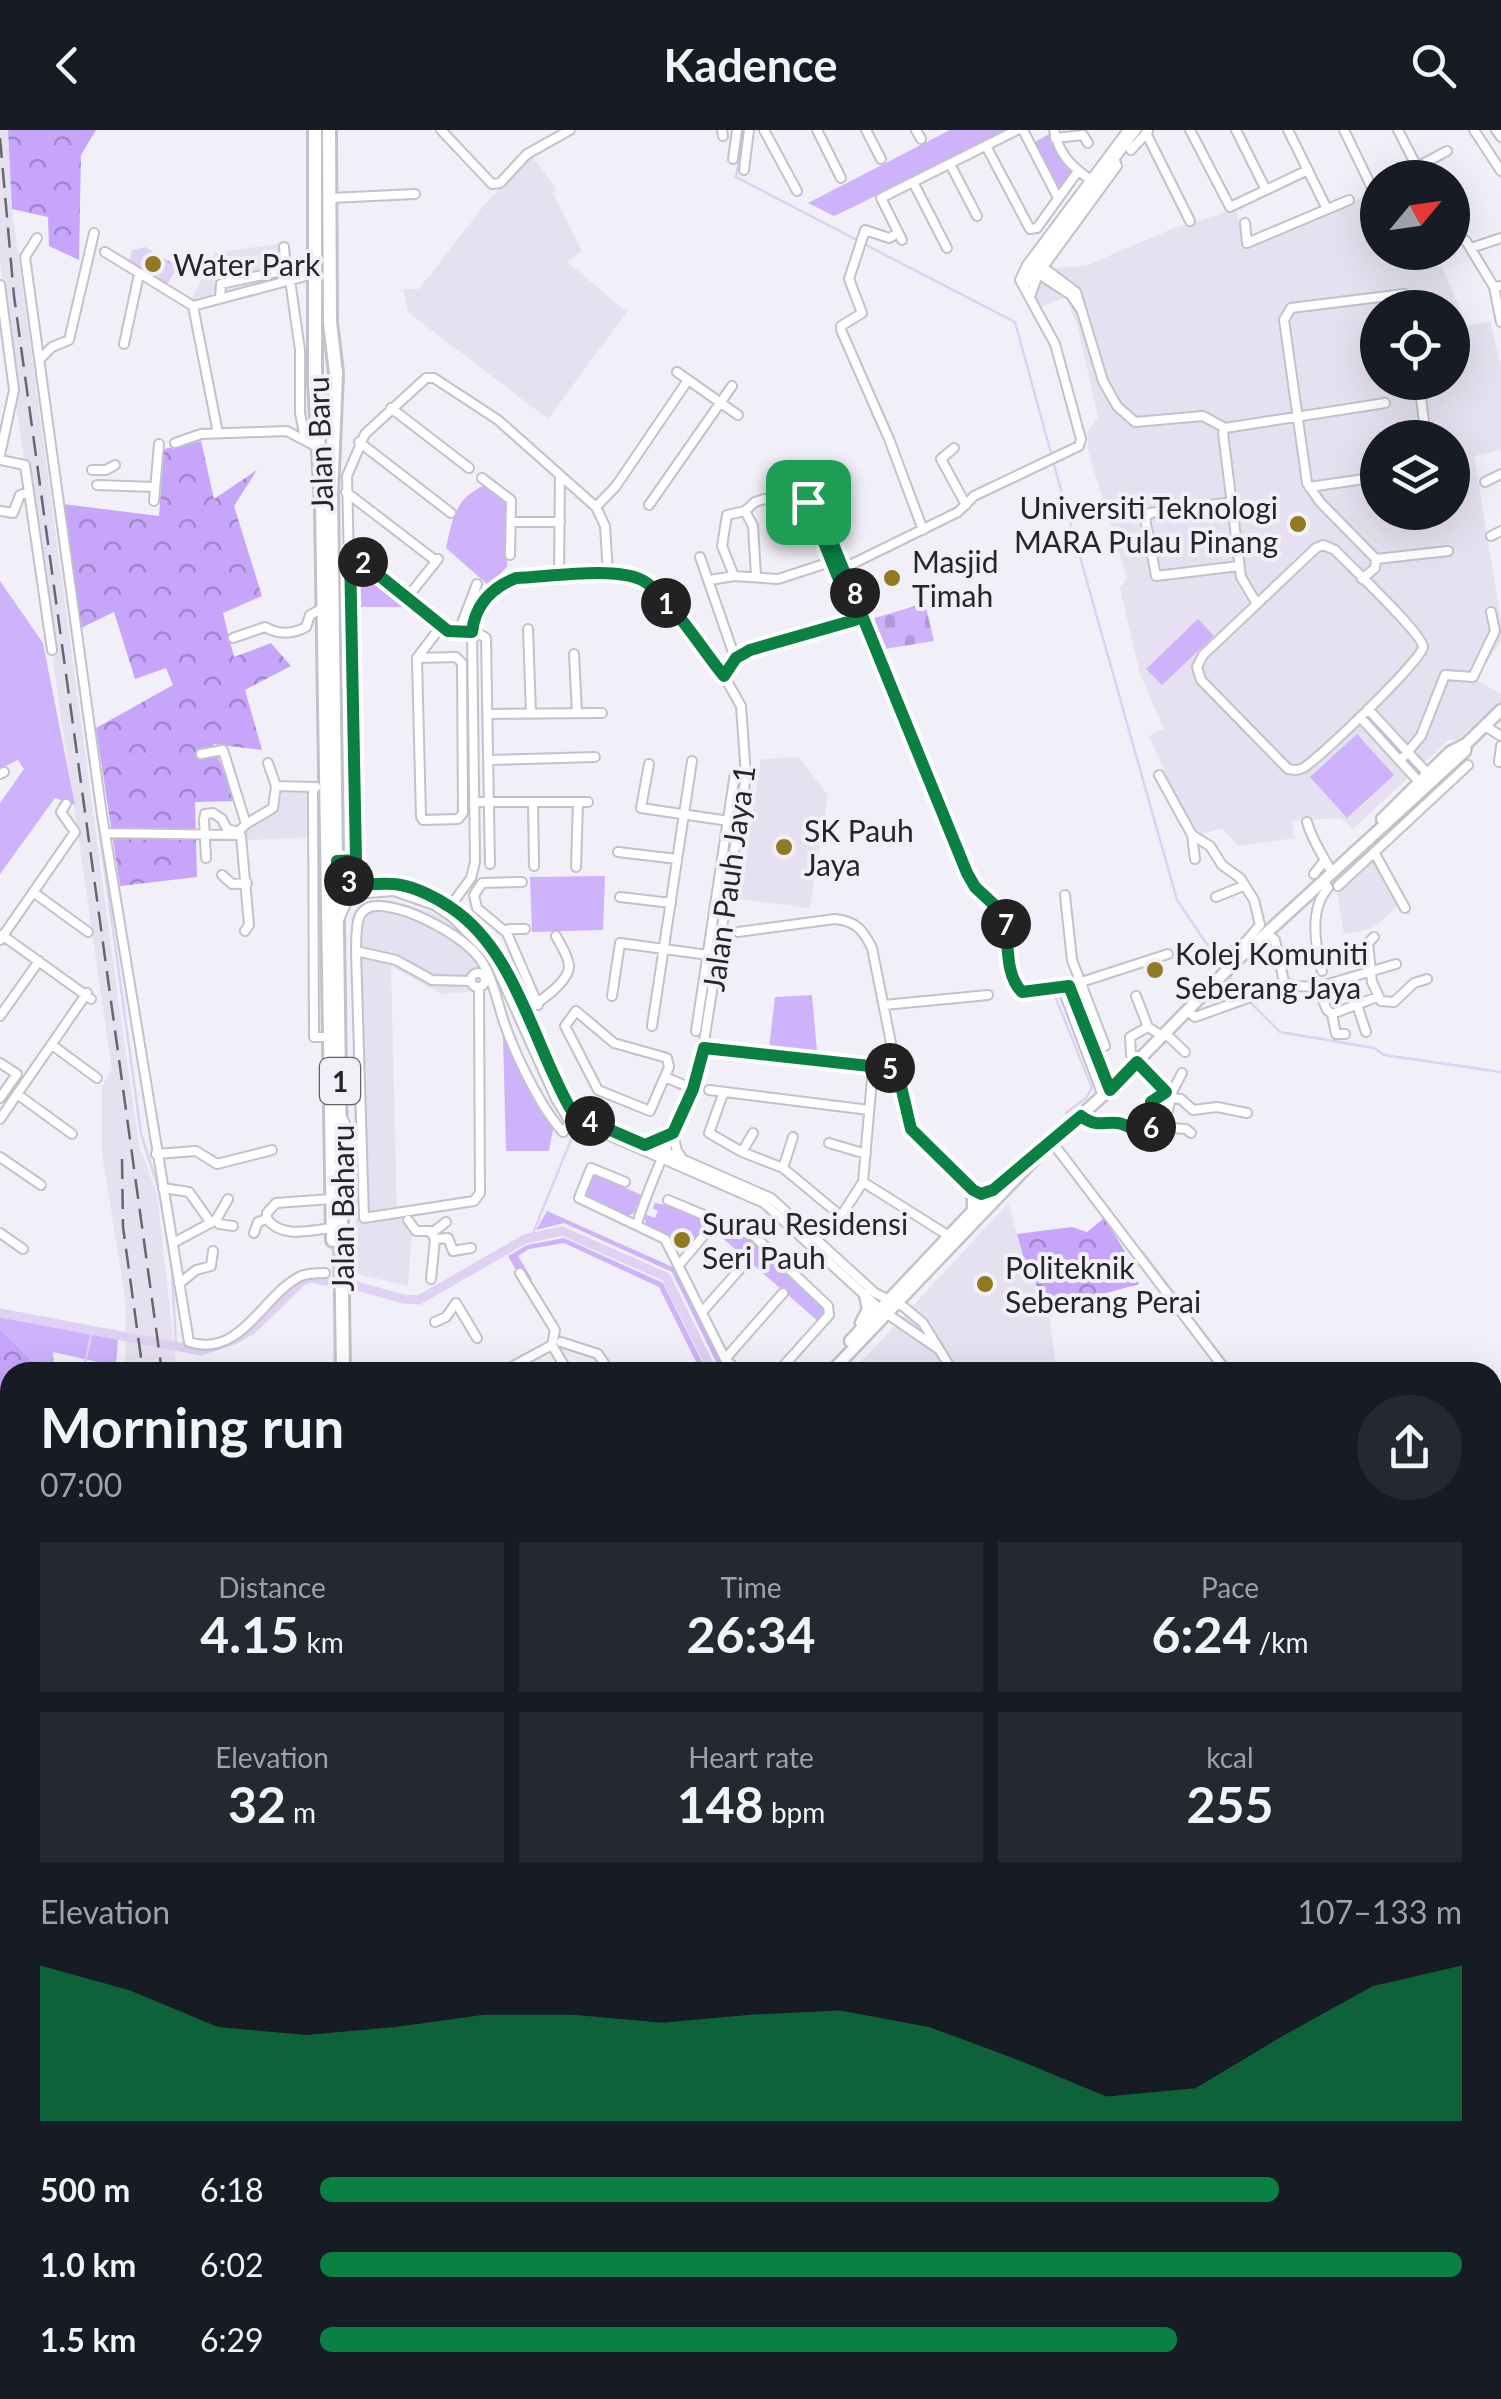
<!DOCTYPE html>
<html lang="en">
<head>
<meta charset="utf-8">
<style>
	:root { --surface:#171b24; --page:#242831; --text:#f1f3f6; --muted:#9ea1a6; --accent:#0b8043 }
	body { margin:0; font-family:Lato,sans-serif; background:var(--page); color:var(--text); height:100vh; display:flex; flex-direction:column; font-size:38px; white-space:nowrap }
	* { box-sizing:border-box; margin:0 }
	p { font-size:32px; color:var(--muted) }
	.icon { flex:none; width:55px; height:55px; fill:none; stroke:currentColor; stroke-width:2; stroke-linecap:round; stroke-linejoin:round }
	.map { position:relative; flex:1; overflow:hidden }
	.side { position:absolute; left:0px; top:1232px; width:1502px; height:1038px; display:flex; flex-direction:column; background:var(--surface); border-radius:30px 30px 0 0; box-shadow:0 10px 40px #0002 }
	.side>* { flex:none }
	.needle { width:65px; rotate:61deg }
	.controls { position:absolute; left:1360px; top:30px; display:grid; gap:20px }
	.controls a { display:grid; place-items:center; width:110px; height:110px; border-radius:50%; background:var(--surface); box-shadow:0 10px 40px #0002; font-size:50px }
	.pin { position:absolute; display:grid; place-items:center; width:85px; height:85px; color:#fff; margin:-42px; border-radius:20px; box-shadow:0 5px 15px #0006 }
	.km { position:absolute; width:50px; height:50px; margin:-25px; border-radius:50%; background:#222; color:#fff; font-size:28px; line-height:50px; text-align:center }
	.round { display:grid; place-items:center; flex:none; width:105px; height:105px; border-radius:52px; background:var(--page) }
	.headline { display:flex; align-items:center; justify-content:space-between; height:170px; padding:0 40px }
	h1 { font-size:55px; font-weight:700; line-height:75px }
	.stats { display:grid; grid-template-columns:repeat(3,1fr); gap:15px; height:170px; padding:10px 40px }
	.stats div { display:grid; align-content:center; border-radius:0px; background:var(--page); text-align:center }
	.stats b { font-size:50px; font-weight:700 }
	.stats small { font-size:28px; font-weight:400 }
	.stats p { font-size:28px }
	.chart { height:280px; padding:20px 40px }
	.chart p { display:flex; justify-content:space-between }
	.chart svg { width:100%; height:180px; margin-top:10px; fill:var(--accent); opacity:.7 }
	ul { padding:0 40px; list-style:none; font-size:32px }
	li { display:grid; grid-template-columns:160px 120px 1fr; align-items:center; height:75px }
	li i { height:25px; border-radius:12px; background:var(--accent) }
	header { display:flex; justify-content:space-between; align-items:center; height:130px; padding:0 40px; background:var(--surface); font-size:45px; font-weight:700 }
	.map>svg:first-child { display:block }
</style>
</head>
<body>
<header><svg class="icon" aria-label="back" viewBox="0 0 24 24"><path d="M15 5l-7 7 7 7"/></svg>Kadence<svg class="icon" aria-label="search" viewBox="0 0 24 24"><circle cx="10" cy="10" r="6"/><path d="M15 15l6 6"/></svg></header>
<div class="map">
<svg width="1501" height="2269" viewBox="0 0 1501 2269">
	<defs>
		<pattern id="forest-crowns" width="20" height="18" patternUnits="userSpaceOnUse" patternTransform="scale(2.5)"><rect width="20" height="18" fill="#c7a5fb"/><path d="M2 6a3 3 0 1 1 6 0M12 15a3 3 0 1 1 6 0" fill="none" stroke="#a186cb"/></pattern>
		<pattern id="cemetery-stones" width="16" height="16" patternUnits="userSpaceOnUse" patternTransform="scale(2.5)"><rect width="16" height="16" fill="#ceb2fc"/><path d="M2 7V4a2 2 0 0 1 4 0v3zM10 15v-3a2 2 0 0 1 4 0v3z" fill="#b199d8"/></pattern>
		<pattern id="water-ripples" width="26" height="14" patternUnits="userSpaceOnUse" patternTransform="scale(2.5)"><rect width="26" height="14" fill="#ded1f4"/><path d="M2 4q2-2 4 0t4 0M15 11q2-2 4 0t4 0" fill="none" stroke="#beb3d1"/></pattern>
	</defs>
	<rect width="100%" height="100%" fill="#f1eff7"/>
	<path fill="#e6e1f0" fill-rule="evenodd" d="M0 0H8L12 79 116 852 139 1015 157 1064 177 1242H126L125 1166 102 1024V956L112 940 14 260 0 131Z
		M532 25 557 60 553 63 582 121 567 132 627 182 548 289 408 182 403 159H419L486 73Z
		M1377 61 1378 122 1436 123 1467 196 1490 191 1501 237V320L1474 326 1501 491V511L1475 549 1501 564V571L1457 610 1450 609 1353 699 1341 688 1291 691 1295 708 1238 716 1222 698 1199 705 1175 664 1149 606 1164 599 1140 544 1120 458 1127 448 1088 321 1087 302 1098 287 1077 194 1066 167 1038 178 1033 171 1039 150 1051 133 1055 138 1085 136 1169 100 1226 82H1236L1246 117ZM1378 178H1452V252H1378ZM1378 308H1452V382H1378Z
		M289 112 294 144 190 172 215 123Z
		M799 627 828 665 810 778 739 769 761 629Z
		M281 659 317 662 318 707 246 710 245 697 278 680 277 665Z
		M1369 731 1375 732 1398 776 1373 798 1344 804 1337 763Z
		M370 770H392L430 782 450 793 489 835 469 862 441 864 391 836 397 1088 413 1086 408 1156 356 1144 351 787 357 777Z
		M1008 1073 1024 1129 1048 1179 1057 1242H852Z
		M449 2260H580L585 2269H434Z
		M860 2260H974L976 2269H861Z
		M978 2260H1097L1106 2269H979Z"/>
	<path fill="#ceb2fc" d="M950 0H1012L834 86 808 73Z
		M1051 3 1078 41 1059 61 1033 13Z
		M488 354 508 372 507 437 488 455 446 418C453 387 455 367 488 354Z
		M356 444H370L404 477H355Z
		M0 451 43 513 75 675 55 668 0 744V673L24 639 18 630 0 639Z
		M1198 489 1214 506 1162 555 1146 539Z
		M1357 604 1394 645 1347 688 1310 647Z
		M605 746 603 800 532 802 530 747Z
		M812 865 818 932 768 927 775 867Z
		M503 905 531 966 553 999 549 1021H506Z
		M597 1045 641 1065 634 1083 628 1086 587 1068 585 1061 590 1048Z
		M655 1073 672 1076 702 1088 701 1103 692 1113 682 1102 670 1107 646 1094 644 1084 655 1088 658 1081 653 1078Z
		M547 1081 677 1139 727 1242H721L672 1142 564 1093 536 1100Z
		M718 1096 751 1109 824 1178V1184L818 1191 712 1099Z
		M564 1108 663 1153 707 1242H701L659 1157 564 1113 529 1119 518 1126 532 1149 527 1151 517 1142 508 1126 527 1115Z
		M0 1185 118 1208 116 1236 53 1222 55 1242H44L0 1199Z
		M1137 2260H1304L1282 2269H1148Z
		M1317 2260H1443V2269H1297Z"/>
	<path fill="url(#forest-crowns)" d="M8 0H96L81 25 79 130 49 116 48 87 12 79Z
		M201 311 214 369 257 340 234 376 262 466 223 483 234 527 271 513 291 536 245 560 262 620 213 614 235 671 195 672 197 747 120 756 96 598 173 555 166 538 135 549 114 482 81 498 63 374 159 386 164 319Z
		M1104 1088 1126 1123 1139 1154 1048 1179 1024 1129 1017 1104 1072 1097 1087 1102Z
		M0 1199 44 1242H10V1453H0Z
		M201 2260H319L321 2266 338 2264 341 2269H208Z"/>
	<path fill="url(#cemetery-stones)" d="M925 473 934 511 885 519 882 512 877 514 868 490Z"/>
	<path fill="url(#water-ripples)" d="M145 117 178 136 167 155 129 131 132 120Z"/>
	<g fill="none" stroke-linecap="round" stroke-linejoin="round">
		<path stroke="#ded1f4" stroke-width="2.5" d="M744 0 736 47 857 110
			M864 114 1015 192 1051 323
			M1054 335 1177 770 1222 837
			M68 471 141 1004 159 1060 172 1141 176 1214
			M1227 843 1243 864
			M1055 866 1092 958 1086 968 1066 983
			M1250 872 1280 902 1374 918 1384 925 1501 942
			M531 1108 575 1000
			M83 1242 92 1201"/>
		<path stroke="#ded1f4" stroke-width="5" d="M1142 1123 1232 1242
			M1492 1595 1501 1606
			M1286 2269 1308 2260"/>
		<path stroke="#ded1f4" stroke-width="9" d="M346 1153 403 1169 419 1170 525 1109 562 1101 666 1147 713 1242
			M0 1183 201 1221 234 1210 253 1199 302 1151 311 1148 327 1151"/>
		<g stroke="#c3c1c9" stroke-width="12">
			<path id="minor" d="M441 0 492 54 500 53 527 24 570 0
				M722 0 723 6
				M764 0 797 61
				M817 0 841 48
				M866 0 881 29
				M916 0 921 9
				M1023 0 1058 68
				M1054 0C1059 25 1071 36 1092 51
				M1190 0 1230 77 1308 40
				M1236 0 1266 60
				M1288 0 1327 79
				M1344 0 1373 60
				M1398 0 1417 37 1447 21
				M1474 0 1501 41
				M1496 0 1501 7
				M1146 3 1190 91
				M1055 8 1083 5 1088 13
				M986 16 1030 99 1037 98 1078 41
				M1131 20 1148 1
				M733 29 737 0
				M950 34 977 86
				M744 40 749 0
				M913 52 947 118
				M331 68 415 64
				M1245 93 1247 113 1349 70
				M898 103 889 108 865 100 849 149 862 183 841 196V200L889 309 923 400
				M1452 103 1466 111 1494 157
				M37 108 25 127 102 685 189 1212C241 1229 263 1164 301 1146 308 1143 317 1143 325 1143
				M902 110 881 68 1017 0
				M284 117 286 142
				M1471 118 1501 108
				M105 122 193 176 317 143
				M1032 129 1076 162 1103 251 1117 276 1135 292 1203 286 1225 298 1385 273
				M1037 143 1071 165 1082 181
				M290 150 300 220V283L305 308
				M1028 152 1032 139 1136 0
				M0 155 14 260 0 325
				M1501 156 1494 157 1501 192
				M1031 164 1038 144 1117 36 1114 28
				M220 168 221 154 286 140
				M193 176 218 303
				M124 214 139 144
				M41 228 52 217 69 210 94 103
				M677 242 738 285
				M1419 252 1426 308
				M391 278 469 338
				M1225 298 1223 303 1241 447 1257 474
				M359 312 451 383
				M175 313 201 304 287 301 319 318
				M954 318 941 329 966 375
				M0 330 25 335 52 520
				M92 340H106L115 335
				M482 348 511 370 510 425
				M1485 352 1501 344
				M97 355 155 357
				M1309 357 1378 347
				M346 362 436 431
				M154 371 159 314
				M808 372 855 490
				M1233 372 1150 383 1145 388 1156 446 1239 436
				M649 375 732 256
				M596 377 616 356 688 250
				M0 381 13 383 20 365 28 362
				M745 381 753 396 756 446
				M512 392H560
				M1491 406 1501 401
				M1323 415 1335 420C1349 435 1423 504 1423 517 1423 529 1318 630 1303 638 1297 641 1294 640 1288 639L1201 550 1197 537 1203 525 1316 418Z
				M351 422 449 501 478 503 486 508 490 734
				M700 427 735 528
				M1376 429 1448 421
				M844 438 958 382 974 366 1079 316 1081 309 1055 214 1020 150 1027 135 1128 0
				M734 446 722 416 727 385 745 381 755 372 764 369 795 377 815 369 967 743 975 757 1004 784 1012 847 1022 862 1069 856 1168 824
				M559 447 560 346
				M1362 449 1375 438 1376 429 1320 372 1307 353 1284 190 1291 178 1404 164 1409 178
				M710 450 734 446 778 449 840 429
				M406 469 438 429
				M528 499 531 584
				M459 501 477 454
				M233 508 265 497C277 504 292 505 306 497L310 485 323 478
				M574 524 577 583
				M417 528 456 527 462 533 463 683 458 689 423 690 421 687 417 528 436 503
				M724 546 735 528 750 520 864 488
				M1368 579 1430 646
				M488 584 602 583
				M1360 587 1421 654
				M1485 596 1501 606
				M201 624 223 620 246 694
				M489 630 595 627
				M1400 631 1421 606 1445 545 1473 547 1495 501 1491 482
				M1499 632 1501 616
				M649 634 641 678 729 691
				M0 644 4 642
				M1159 645 1192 705 1210 716 1222 735 1240 748 1254 770 1260 795 1248 809
				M276 656 316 657
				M313 657 314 907H328
				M474 672H588
				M533 672 534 736
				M1307 692C1313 713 1322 723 1332 743
				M105 703 235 705 246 694 273 678 276 656 268 633
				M1192 705 1195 729
				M618 722 677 729
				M1374 722 1405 778
				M206 728 204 690 205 684 213 683 222 689 227 699 239 702 241 706 249 795 245 801
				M356 730 337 731 352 752 407 757 450 776 491 814 500 827 543 924 574 982 771 1068 875 1163 904 1177 923 1193 953 1242
				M576 737 578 672
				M356 741 347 346 365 304 426 248H434L498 290 596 377 605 396 608 444
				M1314 744 1325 730
				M222 745 232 754 247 753
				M522 752 482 753 474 765 477 778 507 803 538 875
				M1338 756 1468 635
				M33 762 88 802
				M1065 765 1072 830 1105 916
				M620 767 671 773
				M1216 767 1243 756
				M446 782 471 748 475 732 472 502C475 475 490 458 516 448L608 444 638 448 658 463 724 546 741 576 746 646 703 918C688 980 655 1034 637 1094
				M339 790 348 769 354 764 394 761 434 775 452 787 492 827 556 969 567 987 764 1073 880 1179 937 1218
				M738 802 835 789C856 791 863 800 872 818L906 988 911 999 975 1063
				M507 803 509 799H525
				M1266 803 1275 810 1284 852
				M2 805 91 869
				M1374 807 1368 813 1372 852 1381 871 1394 872 1414 853 1427 849
				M0 810 75 702 61 682 66 674
				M356 821 396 830 432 850 471 851
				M1237 830 1232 822 1249 809
				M1322 841C1315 815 1309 779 1328 758L1324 750
				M471 850a7 7 0 1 1 14 0a7 7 0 1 1-14 0Z
				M1069 856 1110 959
				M479 857 480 1063 474 1071 364 1088 356 821C357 801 353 774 380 776 412 778 469 808 484 835 492 849 496 865 500 879 509 913 539 976 563 1002L572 991
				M1062 857 1103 966
				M1318 857 1396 834
				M612 866 620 813 708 825
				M1136 866 1148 897 1162 906
				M884 875 988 865
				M1357 875 1366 902
				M523 880C537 875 569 852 569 836 569 827 560 814 556 806
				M576 881 614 913 667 928 669 937 650 981 598 960 565 896Z
				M1187 881 1195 887 1259 864 1284 852 1293 856 1318 857 1327 880 1332 884 1377 867
				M1332 884 1336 904H1345
				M0 886 39 831
				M652 896 692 631
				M1148 897 1130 907 1131 925 1171 968 1181 969 1193 980 1217 977 1247 983
				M696 901 735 643
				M1165 903 1185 922
				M52 915 97 948
				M703 918 897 939
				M0 933 17 944 0 968
				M665 947 693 959
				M709 960 869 980
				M1166 962 1151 972 1156 986 1168 998 1186 999 1191 1003
				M17 964 72 1004
				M723 964 709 1003 742 1022 783 1038 841 1086 863 1052 873 937
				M1170 966 1182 943
				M1081 986C1103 1003 1108 984 1134 1000L1165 992 1171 968
				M0 989 87 863
				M343 989 350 1005 356 1004 359 997
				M673 1004 677 1021 685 1032
				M1052 1012 1227 1242
				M829 1013 866 1024
				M645 1015 673 1003
				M742 1022 753 1003
				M156 1024 196 1021 217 1034 272 1020
				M0 1027 41 1055
				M344 1031 350 1013H356L360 1022
				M783 1038 793 1007
				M625 1052 591 1038 579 1068 665 1109 725 1229 739 1242
				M863 1052 949 1106
				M163 1058 189 1062 211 1093
				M668 1070 754 1106 828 1176 829 1185 778 1242
				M267 1089C282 1109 310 1100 333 1098
				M216 1090 219 1094 233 1096
				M408 1090 416 1101H430L435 1109 448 1108 453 1121 471 1118
				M433 1102 446 1092
				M0 1103 23 1119
				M254 1103 258 1092 267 1089V1083L276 1073 331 1069
				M173 1113 216 1090 228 1069
				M679 1135 706 1103 711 1088
				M520 1143 555 1200 552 1215
				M431 1149 435 1109
				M179 1154 196 1140 211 1136 213 1121
				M702 1182 747 1131
				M435 1192 446 1187 456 1173 477 1208
				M561 1212 598 1224 610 1242
				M552 1215 568 1242
				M725 1229 783 1163
				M502 1242 552 1215
				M0 1478 5 1469
				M0 1541H10
				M0 1579 10 1575
				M1492 1602 1501 1614
				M0 1659 10 1669
				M0 1691 10 1676
				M1501 1722 1495 1739 1501 1752
				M0 1785 3 1782
				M0 1840 10 1850
				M1492 1856 1501 1863
				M0 1904 10 1894
				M0 1908 10 1918
				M0 1986 10 1975
				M1492 2007 1501 2006
				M0 2016 10 2027
				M1492 2043 1501 2061
				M1492 2068 1501 2083
				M1492 2085 1501 2105
				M0 2113 10 2103
				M1492 2117 1501 2138
				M0 2148 10 2170
				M1492 2174 1501 2171
				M1492 2196 1501 2217
				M0 2232 10 2222
				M30 2260 33 2269
				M844 2260 846 2269
				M854 2260 855 2269
				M867 2260 868 2269
				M917 2260 919 2269
				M971 2260 973 2269
				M1107 2260 1116 2269
				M1120 2260 1130 2269
				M1488 2260 1492 2269
				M715 2261V2260"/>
		</g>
		<g stroke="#c3c1c9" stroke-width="15">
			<path id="major" d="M1382 689 1450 622 1466 614
				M973 1078V1061L981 1063 992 1060
				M861 1193 868 1179 865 1165
				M850 1211 983 1070 1034 1024
				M831 1242 1044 1019 1110 959 1237 830 1465 621 1466 614 1501 580
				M589 2260 593 2269"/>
		</g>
		<g stroke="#c3c1c9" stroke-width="18">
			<path id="highway" d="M315 0V252L322 373 333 1110
				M329 0 330 192 336 243 331 364 343 1242
				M0 2148 10 2138"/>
		</g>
		<use href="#minor" stroke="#fff" stroke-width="8"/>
		<use href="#major" stroke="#fff" stroke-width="10"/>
		<use href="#highway" stroke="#fff" stroke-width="12"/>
		<path stroke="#67666b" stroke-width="2.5" stroke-dasharray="20 10" stroke-linecap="butt" d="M0 8 14 166 162 1242
			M122 1029 123 1097 143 1242
			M404 2260 411 2269"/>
	</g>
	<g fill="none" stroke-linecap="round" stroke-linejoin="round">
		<g stroke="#fff" stroke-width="20">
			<path id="route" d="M815 370 967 743 975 757 1004 784C1010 809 1003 843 1022 862L1069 856 1110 960 1137 932 1166 962 1151 972 1163 994 1134 1000C1108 983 1103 1003 1081 986L993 1060 981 1064 973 1060 911 999 897 939 704 918 693 959 673 1003 645 1015 578 986 570 978C533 913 515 819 450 777 437 768 417 758 401 755 371 749 353 767 337 731L356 730 350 422 448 501 472 502C475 475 491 458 516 448 548 447 614 436 642 450 668 464 703 521 724 546L736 528 750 520 855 490 808 372Z"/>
		</g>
		<use href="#route" stroke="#0b8043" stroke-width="12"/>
	</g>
	<g fill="#92781f" stroke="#f1eff7" stroke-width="4">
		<circle cx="153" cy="134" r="10"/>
		<circle cx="1298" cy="394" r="10"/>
		<circle cx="892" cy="448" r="10"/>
		<circle cx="784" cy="717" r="10"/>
		<circle cx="1155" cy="840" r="10"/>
		<circle cx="682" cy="1110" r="10"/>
		<circle cx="985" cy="1154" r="10"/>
	</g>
	<g text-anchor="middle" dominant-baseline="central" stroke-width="8" stroke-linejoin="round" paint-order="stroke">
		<rect fill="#f1eff7" stroke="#636266" stroke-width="2.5" x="320" y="928" width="40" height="46" rx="8"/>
		<g font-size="28" font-weight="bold" fill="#262528">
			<text x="340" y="951">1</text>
		</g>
		<g font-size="30" fill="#262528" stroke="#f1eff7" text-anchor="start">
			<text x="173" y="134">Water Park</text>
			<text x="1278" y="377" text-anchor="end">Universiti Teknologi<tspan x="1278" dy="34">MARA Pulau Pinang</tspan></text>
			<text x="912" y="431">Masjid<tspan x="912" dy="34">Timah</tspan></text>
			<text x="804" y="700">SK Pauh<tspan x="804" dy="34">Jaya</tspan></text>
			<text x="1175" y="823">Kolej Komuniti<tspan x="1175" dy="34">Seberang Jaya</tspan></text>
			<text x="702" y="1093">Surau Residensi<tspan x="702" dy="34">Seri Pauh</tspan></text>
			<text x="1005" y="1137">Politeknik<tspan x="1005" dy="34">Seberang Perai</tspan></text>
		</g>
		<g font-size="30" fill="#262528" stroke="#f1eff7">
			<text transform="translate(319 314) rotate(-92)">Jalan Baru</text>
			<text transform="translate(728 748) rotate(-82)">Jalan Pauh Jaya 1</text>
			<text transform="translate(342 1078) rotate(-90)">Jalan Baharu</text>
		</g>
	</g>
</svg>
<div class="controls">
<a><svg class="needle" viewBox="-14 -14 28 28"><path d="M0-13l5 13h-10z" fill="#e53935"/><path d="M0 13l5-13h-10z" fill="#9ea1a6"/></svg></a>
<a><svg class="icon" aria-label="locate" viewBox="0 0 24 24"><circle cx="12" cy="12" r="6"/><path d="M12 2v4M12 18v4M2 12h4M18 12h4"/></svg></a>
<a><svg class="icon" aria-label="layers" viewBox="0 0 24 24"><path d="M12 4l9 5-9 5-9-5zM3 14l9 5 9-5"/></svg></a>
</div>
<div class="pin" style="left:808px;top:372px;background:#1e9e55"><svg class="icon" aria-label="arrive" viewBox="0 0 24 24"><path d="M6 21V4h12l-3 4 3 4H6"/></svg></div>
<b class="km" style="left:666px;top:473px">1</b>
<b class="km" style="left:363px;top:432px">2</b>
<b class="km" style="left:349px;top:751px">3</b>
<b class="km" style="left:590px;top:991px">4</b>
<b class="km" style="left:890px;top:938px">5</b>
<b class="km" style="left:1151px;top:997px">6</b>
<b class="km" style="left:1006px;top:794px">7</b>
<b class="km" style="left:855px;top:463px">8</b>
<section class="side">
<div class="headline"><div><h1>Morning run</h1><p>07:00</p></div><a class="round"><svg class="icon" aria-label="share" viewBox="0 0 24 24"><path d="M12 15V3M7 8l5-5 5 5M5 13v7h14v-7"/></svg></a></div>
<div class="stats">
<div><p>Distance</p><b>4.15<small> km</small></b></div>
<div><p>Time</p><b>26:34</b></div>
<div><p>Pace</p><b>6:24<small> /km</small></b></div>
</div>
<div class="stats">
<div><p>Elevation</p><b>32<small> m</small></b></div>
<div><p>Heart rate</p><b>148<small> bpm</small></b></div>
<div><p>kcal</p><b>255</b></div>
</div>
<div class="chart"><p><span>Elevation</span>107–133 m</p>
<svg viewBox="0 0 160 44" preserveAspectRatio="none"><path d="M0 44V6L10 12L20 21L30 23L40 21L50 18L60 18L70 20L80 18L90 17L100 21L110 29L120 38L130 36L140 23L150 11L160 6V44z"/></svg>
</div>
<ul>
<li><b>500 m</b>6:18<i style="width:84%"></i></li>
<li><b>1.0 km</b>6:02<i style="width:100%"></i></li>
<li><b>1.5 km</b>6:29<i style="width:75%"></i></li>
</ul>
</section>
</div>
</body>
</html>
